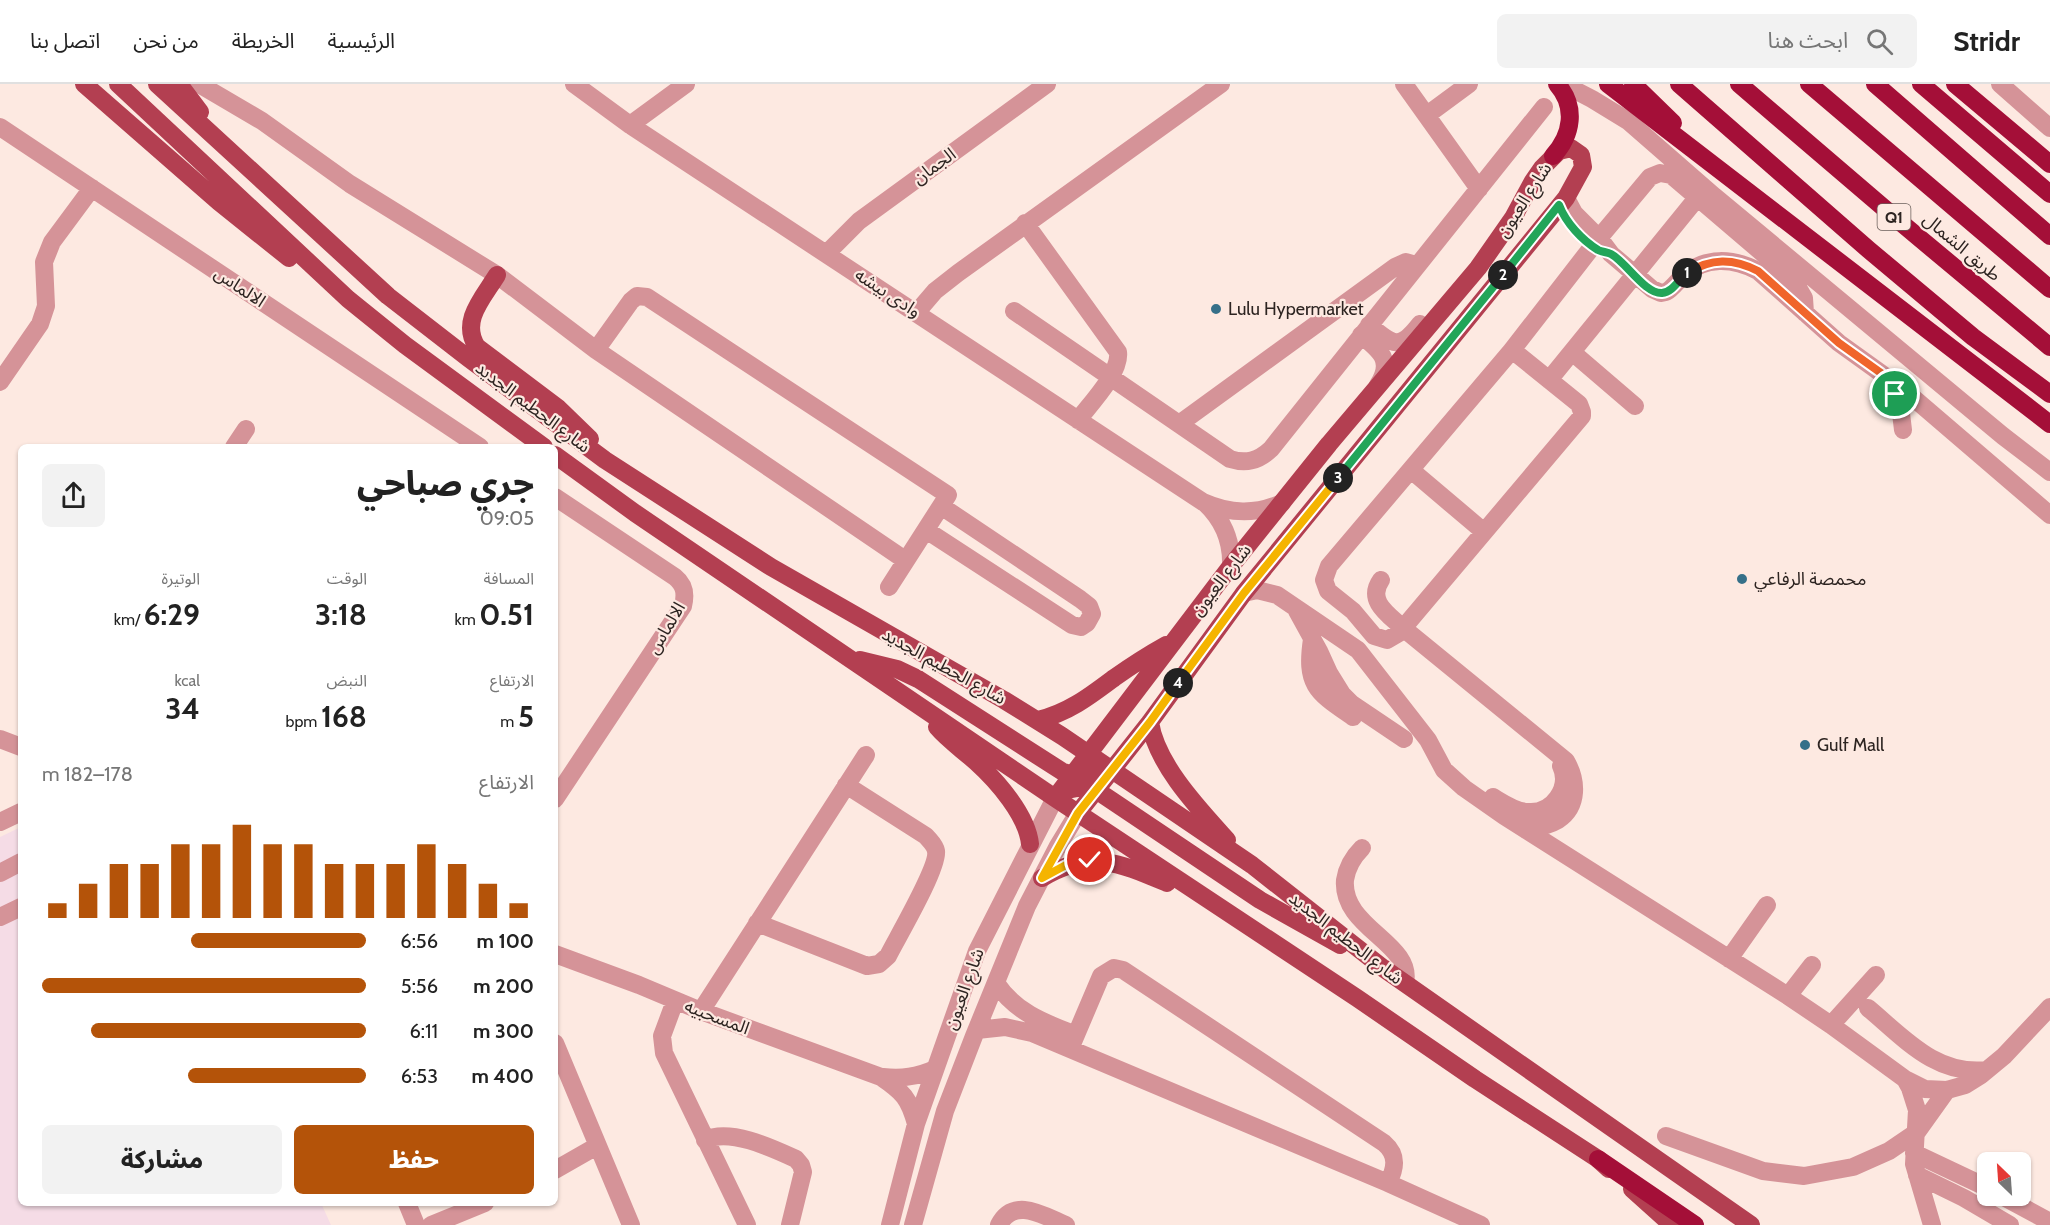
<!DOCTYPE html>
<html lang="ar">
<head>
<meta charset="utf-8">
<style>
	:root { --surface:#fff; --page:#f2f2f2; --text:#222; --muted:#767676; --line:#e0e0e0; --accent:#b45309 }
	body { margin:0; font-family:Cabin,"Noto Sans Arabic",sans-serif; background:var(--page); color:var(--text); direction:rtl; height:100vh; display:flex; flex-direction:column; font-size:22px; white-space:nowrap }
	* { box-sizing:border-box; margin:0 }
	p { font-size:20px; color:var(--muted) }
	.icon { flex:none; width:33px; height:33px; fill:none; stroke:currentColor; stroke-width:2; stroke-linecap:round; stroke-linejoin:round }
	.map { position:relative; flex:1; overflow:hidden; direction:ltr }
	.side { position:absolute; left:18px; top:360px; width:540px; height:762px; display:flex; flex-direction:column; background:var(--surface); border-radius:9px; box-shadow:0 2px 4px #0004; direction:rtl }
	.side>* { flex:none }
	.needle { width:39px; rotate:335deg }
	.controls { position:absolute; left:1977px; top:1068px; display:grid; gap:12px }
	.controls a { display:grid; place-items:center; width:54px; height:54px; border-radius:9px; background:var(--surface); box-shadow:0 2px 4px #0004; font-size:30px }
	.pin { position:absolute; display:grid; place-items:center; width:51px; height:51px; color:#fff; margin:-26px; border:3px solid #fff; border-radius:50%; box-shadow:0 2px 6px #0007 }
	.km { position:absolute; width:30px; height:30px; margin:-15px; border-radius:50%; background:#222; color:#fff; font-size:16px; line-height:30px; text-align:center }
	.round { display:grid; place-items:center; flex:none; width:63px; height:63px; border-radius:9px; background:var(--page) }
	.head { display:flex; align-items:center; justify-content:space-between; height:102px; padding:0 24px }
	h1 { font-size:33px; font-weight:800; line-height:45px }
	.metrics { display:grid; grid-template-columns:repeat(3,1fr); gap:9px; height:102px; padding:6px 24px }
	.metrics div { display:grid; align-content:center }
	.metrics b { font-size:30px; font-weight:800 }
	.metrics small { font-size:16px; font-weight:400 }
	.metrics p { font-size:16px }
	.chart { height:168px; padding:12px 24px }
	.chart p { display:flex; justify-content:space-between }
	.chart svg { width:100%; height:108px; margin-top:6px; stroke:var(--accent); stroke-width:6 }
	.primary-button { display:flex; gap:12px; margin-top:auto; padding:12px 24px }
	.primary-button a { flex:1; height:69px; border-radius:9px; background:var(--accent); color:#fff; font-size:24px; font-weight:800; line-height:69px; text-align:center }
	.primary-button a+a { background:var(--page); color:var(--text) }
	ul { padding:0 24px; list-style:none; font-size:20px }
	li { display:grid; grid-template-columns:96px 72px 1fr; align-items:center; height:45px }
	li i { height:15px; border-radius:8px; background:var(--accent) }
	header { display:flex; align-items:center; gap:36px; box-sizing:border-box; height:84px; padding:0 30px; background:var(--surface); border-bottom:2px solid var(--line) }
	header strong { font-size:28px }
	nav { display:flex; gap:33px; margin-inline-start:auto; font-size:21px }
	.search { width:420px; height:54px; background:var(--page); display:flex; align-items:center; gap:15px; box-sizing:border-box; padding:0 21px; border-radius:9px; color:var(--muted); font-size:22px }
	.map>svg:first-child { display:block }
</style>
</head>
<body>
<header>
<strong>Stridr</strong>
<div class="search"><svg class="icon" aria-label="search" viewBox="0 0 24 24"><circle cx="10" cy="10" r="6"/><path d="M15 15l6 6"/></svg>ابحث هنا</div>
<nav><a>الرئيسية</a><a>الخريطة</a><a>من نحن</a><a>اتصل بنا</a></nav>
</header>
<div class="map">
<svg width="2050" height="1141" viewBox="0 0 2050 1141">
	<rect width="100%" height="100%" fill="#fde9e1"/>
	<path fill="#f5dce6" d="M21 743V1119H321L331 1141H0V753Z"/>
	<g fill="none" stroke-linecap="round" stroke-linejoin="round">
		<path stroke="#d59398" stroke-width="18" d="M199 0 262 37 350 100 497 191 596 266 905 476
			M574 0 630 41 1203 418C1230 430 1255 431 1282 419
			M1404 0 1479 105
			M1563 0 1592 15 1628 37 1714 112 2003 352 2050 388
			M2000 0 2050 44
			M1427 31 1469 0
			M630 41 686 0
			M0 43 480 363
			M1566 114 1574 129 1599 154 1611 170 1652 205 1661 209 1666 208C1673 204 1677 197 1683 192 1705 172 1733 174 1758 187L1839 259 1903 305 2050 431
			M1025 139 1118 268C1121 288 1091 319 1078 336
			M827 169 859 137 1047 0
			M1014 227 1230 375C1246 380 1258 377 1271 365L1544 23
			M917 228 935 207 958 189 1221 0
			M1369 241C1393 261 1399 267 1420 240
			M1361 251C1380 266 1394 277 1378 301
			M596 266 631 217 637 212 647 213 948 411 889 503
			M1512 266 1579 320 1582 328V332L1399 549 1387 556 1374 552 1353 527 1328 507 1324 496 1329 482 1512 266 1599 154 1650 93 1660 89 1671 91 1793 195 1804 214 1805 229
			M1572 268 1635 322
			M1549 296 1697 114
			M1887 297 1900 321 1903 346
			M0 298 40 240 46 222 44 178 52 158 92 104
			M1179 340 1395 183 1406 178 1416 181
			M234 363 246 345
			M1411 386 1483 447
			M555 413 675 493C685 501 686 510 683 522L555 715
			M1205 419C1223 436 1232 457 1231 482
			M926 446 1072 541 1081 543 1087 539 1092 530 1089 522 1080 515 941 422
			M1381 496C1366 517 1389 531 1403 544L1566 677C1577 696 1579 722 1558 736 1548 742 1536 744 1526 746
			M1244 509 1257 506 1277 511 1358 566 1428 656 1444 686 1464 704 1504 732 1788 912 1831 941 1905 995 1925 1005 1947 1006 1965 1001 1981 991 2004 972 2050 923
			M1297 527 1319 567 1329 589 1342 610 1352 620 1404 655
			M1312 555C1305 602 1317 608 1353 633
			M0 655 21 663
			M1493 713C1503 719 1516 728 1528 728 1553 730 1571 703 1561 682
			M0 738 21 728
			M1362 764C1353 773 1347 783 1345 796 1341 844 1414 859 1405 899
			M0 789 21 778
			M0 833 21 823
			M757 839 867 882 879 880 888 872C897 854 939 783 936 767 935 761 930 757 926 752L846 701
			M555 870 639 901 701 927 881 993C903 1008 909 1014 916 1040
			M1729 875 1767 821
			M996 899C1016 929 1045 939 1076 951
			M1788 912 1812 881
			M675 917 662 952 664 969 747 1141
			M1868 924C1904 954 1936 992 1987 986
			M701 927 866 671
			M1831 941 1876 891
			M977 946 1005 943 1032 949 1388 1099 1481 1141
			M555 959 631 1141
			M1070 965 1101 892 1114 884 1123 886 1384 1059C1398 1071 1396 1084 1388 1099
			M883 993C902 995 917 993 935 985
			M1905 995 1910 1004 1917 1026 1914 1080 1932 1141
			M1666 1052 1763 1087 1804 1092 1853 1083 1889 1067 1917 1048 1947 1006
			M705 1056C730 1044 772 1064 796 1075L801 1081 803 1088 790 1141
			M1914 1069 1988 1104
			M555 1086 597 1062
			M1917 1091 1964 1114 2010 1141
			M2002 1112 2050 1138
			M407 1119 416 1141
			M431 1141 485 1119
			M890 1141 916 1040 977 867 1055 714
			M913 1141 945 1027 974 952 1027 822 1058 762 1078 729
			M999 1141C1014 1112 1044 1132 1066 1141"/>
		<path stroke="#b33f51" stroke-width="18" d="M84 0 219 118 289 174
			M118 0 348 215 405 261 544 363
			M157 0 388 212 468 274 605 376 771 483 1004 616 1062 652 1252 781 1383 884 1751 1141
			M179 0 200 28
			M497 191C483 214 460 237 477 263L558 324 590 355
			M555 371 635 429 1055 714 1357 914 1475 995 1598 1075 1609 1085
			M860 576 897 585 918 595 1063 688C1079 694 1096 691 1112 687
			M1038 636C1068 629 1090 612 1114 594 1131 582 1148 571 1166 561
			M1150 638C1156 680 1199 725 1227 756
			M937 643C949 657 963 666 976 678 997 697 1027 731 1030 760
			M1056 713C1069 703 1080 702 1096 706L1260 816 1340 861
			M1055 714 1231 482 1329 360 1478 184 1513 134 1533 97 1542 84 1559 67 1571 64 1581 71 1583 83 1566 114 1244 509 1150 638 1078 729
			M1042 794C1090 765 1120 779 1167 799
			M1632 1105 1672 1141"/>
		<path stroke="#a40f38" stroke-width="18" d="M1608 0 2050 340
			M1633 0 1673 39
			M1679 0 1869 166 1973 253 2050 310
			M1739 0 1905 142 2050 263
			M1809 0 2050 205
			M1875 0 2050 152
			M1921 0 2050 110
			M1955 0 2050 80
			M1553 72C1572 51 1577 23 1557 0
			M1598 1075 1695 1141"/>
	</g>
	<g fill="none" stroke-linecap="round" stroke-linejoin="round">
		<g stroke="#fff" stroke-width="12">
			<path id="split-1" d="M1687 189C1711 174 1733 174 1758 187L1839 259 1881 289 1895 310"/>
		</g>
		<g stroke="#fff" stroke-width="12">
			<path id="split-2" d="M1503 191 1559 121C1566 139 1582 156 1598 166 1602 168 1607 168 1611 170 1626 178 1645 210 1662 209 1673 208 1679 195 1687 189"/>
		</g>
		<g stroke="#fff" stroke-width="12">
			<path id="split-3" d="M1338 394 1503 191"/>
		</g>
		<g stroke="#fff" stroke-width="12">
			<path id="split-4" d="M1178 599 1244 509 1338 394"/>
		</g>
		<g stroke="#fff" stroke-width="12">
			<path id="split-5" d="M1090 776 1066 781 1042 794 1078 729 1150 638 1178 599"/>
		</g>
		<use href="#split-1" stroke="#f0652b" stroke-width="8"/>
		<use href="#split-2" stroke="#22a559" stroke-width="8"/>
		<use href="#split-3" stroke="#22a559" stroke-width="8"/>
		<use href="#split-4" stroke="#f5b400" stroke-width="8"/>
		<use href="#split-5" stroke="#f5b400" stroke-width="8"/>
	</g>
	<g fill="#367089" stroke="#fde9e1" stroke-width="2">
		<circle cx="1216" cy="225" r="6"/>
		<circle cx="1742" cy="495" r="6"/>
		<circle cx="1805" cy="661" r="6"/>
	</g>
	<g text-anchor="middle" dominant-baseline="central" stroke-width="4.5" stroke-linejoin="round" paint-order="stroke">
		<rect fill="#fde9e1" stroke="#6b5f5b" stroke-width="1.5" x="1877.5" y="120" width="33" height="26" rx="4.5"/>
		<g font-size="16" font-weight="bold" fill="#2d2421">
			<text x="1894" y="133">Q1</text>
		</g>
		<g font-size="18" fill="#2d2421" stroke="#fde9e1">
			<text transform="translate(934 82) rotate(-36)">الجمان</text>
			<text transform="translate(1524 116) rotate(-57)">شارع العيون</text>
			<text transform="translate(1962 163) rotate(40)">طريق الشمال</text>
			<text transform="translate(240 203) rotate(34)">الالماس</text>
			<text transform="translate(888 209) rotate(33)">وادى بيشه</text>
			<text transform="translate(533 323) rotate(37)">شارع الحطيم الجديد</text>
			<text transform="translate(1221 496) rotate(-52)">شارع العيون</text>
			<text transform="translate(666 544) rotate(-59)">الالماس</text>
			<text transform="translate(944 582) rotate(29)">شارع الحطيم الجديد</text>
			<text transform="translate(1346 854) rotate(38)">شارع الحطيم الجديد</text>
			<text transform="translate(964 905) rotate(-70)">شارع العيون</text>
			<text transform="translate(717 933) rotate(21)">المسحبيه</text>
		</g>
		<g font-size="18" fill="#2d2421" stroke="#fde9e1" text-anchor="start">
			<text x="1228" y="225">Lulu Hypermarket</text>
			<text x="1754" y="495">محمصة الرفاعي</text>
			<text x="1817" y="661">Gulf Mall</text>
		</g>
	</g>
</svg>
<div class="controls">
<a><svg class="needle" viewBox="-14 -14 28 28"><path d="M0-13l5 13h-10z" fill="#e53935"/><path d="M0 13l5-13h-10z" fill="#767676"/></svg></a>
</div>
<div class="pin" style="left:1895px;top:310px;background:#1e9e55"><svg class="icon" aria-label="arrive" viewBox="0 0 24 24"><path d="M6 21V4h12l-3 4 3 4H6"/></svg></div>
<div class="pin" style="left:1090px;top:776px;background:#d93025"><svg class="icon" aria-label="check" viewBox="0 0 24 24"><path d="M5 12l5 5 9-10"/></svg></div>
<b class="km" style="left:1687px;top:189px">1</b>
<b class="km" style="left:1503px;top:191px">2</b>
<b class="km" style="left:1338px;top:394px">3</b>
<b class="km" style="left:1178px;top:599px">4</b>
<section class="side">
<div class="head"><div><h1>جري صباحي</h1><p>09:05</p></div><a class="round"><svg class="icon" aria-label="share" viewBox="0 0 24 24"><path d="M12 15V3M7 8l5-5 5 5M5 13v7h14v-7"/></svg></a></div>
<div class="metrics">
<div><p>المسافة</p><b>0.51<small> km</small></b></div>
<div><p>الوقت</p><b>3:18</b></div>
<div><p>الوتيرة</p><b>6:29<small> /km</small></b></div>
</div>
<div class="metrics">
<div><p>الارتفاع</p><b>5<small> m</small></b></div>
<div><p>النبض</p><b>168<small> bpm</small></b></div>
<div><p>kcal</p><b>34</b></div>
</div>
<div class="chart"><p><span>الارتفاع</span>178–182 m</p>
<svg viewBox="0 0 160 44" preserveAspectRatio="none"><path d="M5 44V38M15 44V30M25 44V22M35 44V22M45 44V14M55 44V14M65 44V6M75 44V14M85 44V14M95 44V22M105 44V22M115 44V22M125 44V14M135 44V22M145 44V30M155 44V38"/></svg>
</div>
<ul>
<li><b>100 m</b>6:56<i style="width:54%"></i></li>
<li><b>200 m</b>5:56<i style="width:100%"></i></li>
<li><b>300 m</b>6:11<i style="width:85%"></i></li>
<li><b>400 m</b>6:53<i style="width:55%"></i></li>
</ul>
<div class="primary-button"><a>حفظ</a><a>مشاركة</a></div>
</section>
</div>
</body>
</html>
